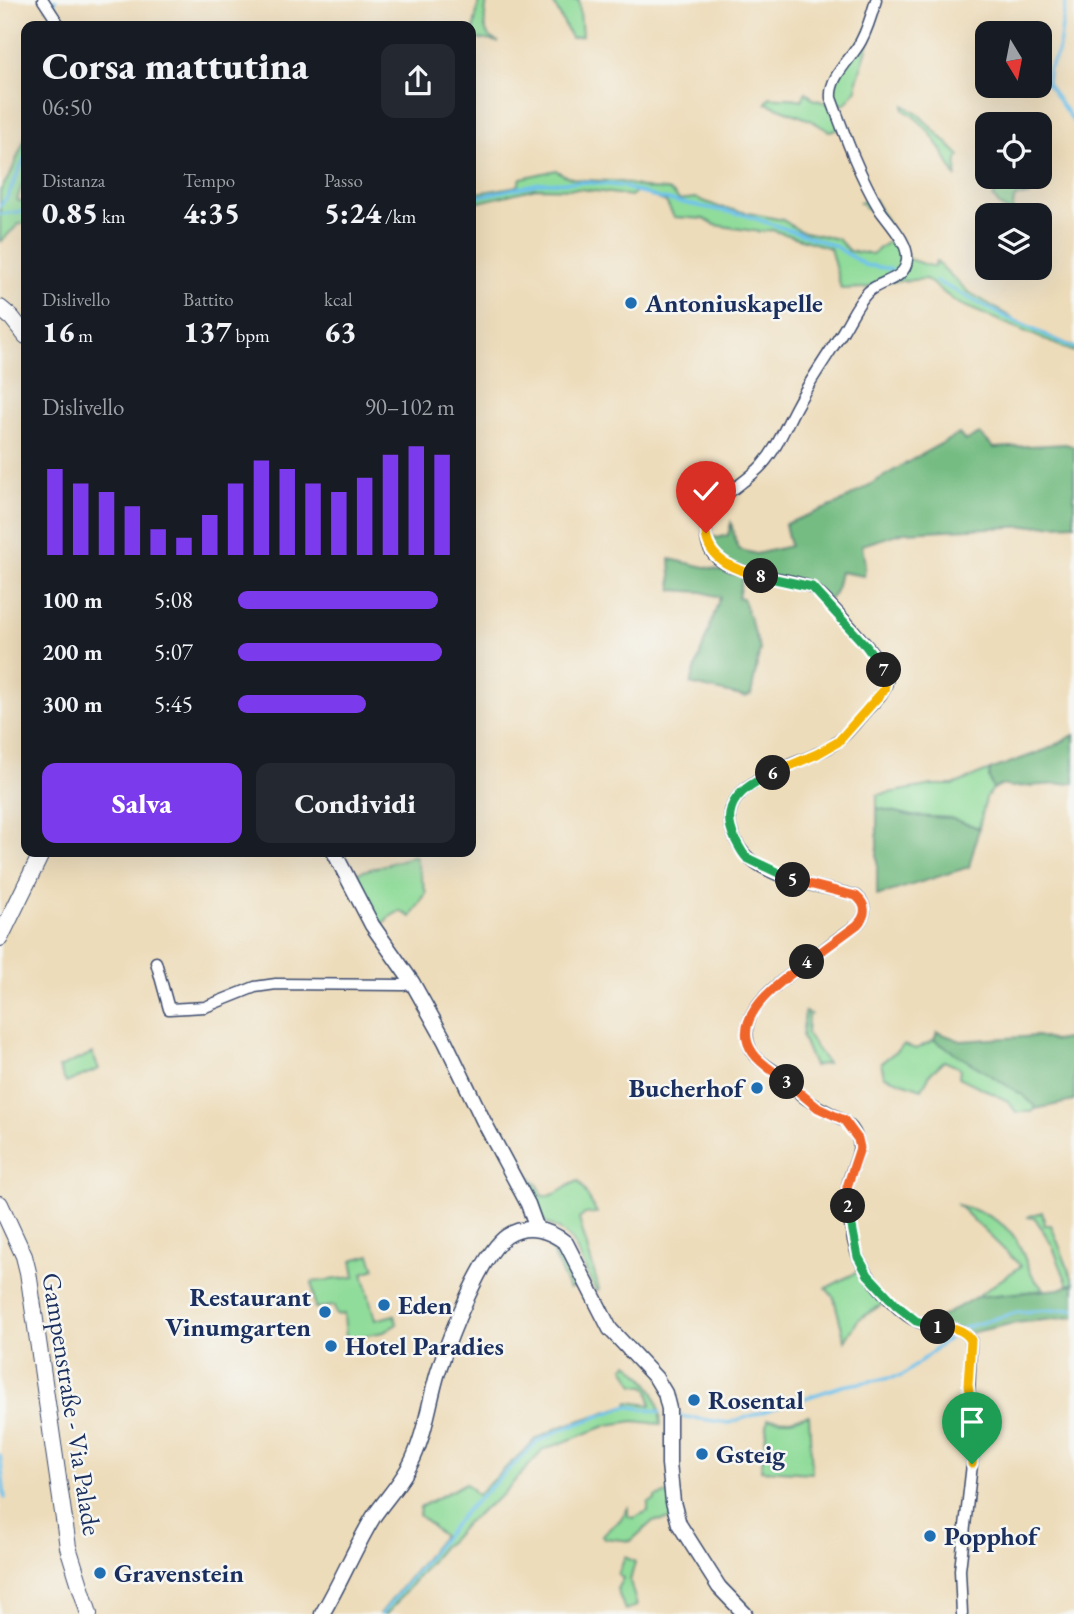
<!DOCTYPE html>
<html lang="it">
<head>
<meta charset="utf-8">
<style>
	:root { --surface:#171b24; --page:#242831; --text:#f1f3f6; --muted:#9ea1a6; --accent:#7c3aed }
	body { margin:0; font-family:"EB Garamond",serif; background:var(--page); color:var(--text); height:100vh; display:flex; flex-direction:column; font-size:26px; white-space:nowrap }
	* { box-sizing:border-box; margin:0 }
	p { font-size:23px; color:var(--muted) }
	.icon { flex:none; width:38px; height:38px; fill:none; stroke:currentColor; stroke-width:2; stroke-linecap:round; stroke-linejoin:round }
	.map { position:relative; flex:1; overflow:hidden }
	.panel { position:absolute; left:21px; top:21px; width:455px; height:836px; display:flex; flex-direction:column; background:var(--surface); border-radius:14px; box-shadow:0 7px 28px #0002 }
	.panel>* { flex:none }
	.needle { width:46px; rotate:170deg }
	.fabs { position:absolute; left:975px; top:21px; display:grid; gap:14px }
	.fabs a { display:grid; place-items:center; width:77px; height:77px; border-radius:14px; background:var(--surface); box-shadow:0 7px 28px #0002; font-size:35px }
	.pin { position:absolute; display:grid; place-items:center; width:60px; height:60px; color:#fff; margin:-72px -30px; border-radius:50% 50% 50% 0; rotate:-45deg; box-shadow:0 0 7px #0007 }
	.pin .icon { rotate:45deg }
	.km { position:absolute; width:35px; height:35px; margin:-18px; border-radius:50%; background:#222; color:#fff; font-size:19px; line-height:35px; text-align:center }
	.round { display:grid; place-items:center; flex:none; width:74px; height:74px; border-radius:14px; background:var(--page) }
	.head { display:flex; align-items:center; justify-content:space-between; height:119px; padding:0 21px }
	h1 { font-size:38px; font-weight:800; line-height:52px }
	.figures { display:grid; grid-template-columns:repeat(3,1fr); gap:10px; height:119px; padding:7px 21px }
	.figures div { display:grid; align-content:center }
	.figures b { font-size:30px; font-weight:800 }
	.figures small { font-size:19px; font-weight:400 }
	.figures p { font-size:19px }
	.chart { height:196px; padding:14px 21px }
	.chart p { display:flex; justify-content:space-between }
	.chart svg { width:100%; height:126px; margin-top:7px; stroke:var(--accent); stroke-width:6 }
	.primary-button { display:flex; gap:14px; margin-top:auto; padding:14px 21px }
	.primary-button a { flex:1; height:80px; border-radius:14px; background:var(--accent); color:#fff; font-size:28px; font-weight:800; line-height:80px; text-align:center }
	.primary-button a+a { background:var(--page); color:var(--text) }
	ul { padding:0 21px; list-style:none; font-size:23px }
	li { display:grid; grid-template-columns:112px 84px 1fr; align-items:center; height:52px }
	li i { height:18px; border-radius:9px; background:var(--accent) }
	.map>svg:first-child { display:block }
</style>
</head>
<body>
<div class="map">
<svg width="1074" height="1614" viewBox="0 0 1074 1614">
	<rect width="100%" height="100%" fill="#f6f6f2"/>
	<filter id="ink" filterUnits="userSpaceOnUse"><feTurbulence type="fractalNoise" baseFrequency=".0143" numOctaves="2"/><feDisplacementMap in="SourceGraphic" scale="14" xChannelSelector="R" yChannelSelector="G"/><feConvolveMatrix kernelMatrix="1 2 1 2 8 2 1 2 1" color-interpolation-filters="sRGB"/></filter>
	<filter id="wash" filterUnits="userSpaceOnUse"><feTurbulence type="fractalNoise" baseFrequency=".00686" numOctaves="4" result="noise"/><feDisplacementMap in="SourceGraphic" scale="28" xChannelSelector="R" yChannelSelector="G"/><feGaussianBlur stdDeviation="1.57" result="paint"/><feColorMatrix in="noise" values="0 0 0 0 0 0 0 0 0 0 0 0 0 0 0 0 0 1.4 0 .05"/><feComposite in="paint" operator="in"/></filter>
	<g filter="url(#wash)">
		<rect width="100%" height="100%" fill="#eddcba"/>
		<path fill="#90dc9a" stroke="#56867c" stroke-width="2" d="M479 0H487C485 16 479 37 499 42L472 38Z
			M552 0H579L582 36 571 38Z
			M878 13 857 81V89L845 104 833 105 843 129 829 131 810 120 766 103 770 97C782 99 790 97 802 100L806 92 813 99 833 105 830 90Z
			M904 105 919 115 960 156 957 159 956 178C944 152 929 124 904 110Z
			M26 136V173L17 200 26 203V223L19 224 0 242V191L11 173Z
			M556 170C572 183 593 180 613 181 626 182 638 187 651 189 665 191 668 186 679 200L696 198 719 207 783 220 800 231 838 239 849 251 872 254 893 238 872 213 860 202 874 199 908 259 934 267 936 261 967 291 1024 325 1074 347V352L957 303 926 279 888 282 865 288 841 289 830 248 772 230 760 232 715 225 704 219 674 217 666 202 637 191 631 196 580 189 536 188 471 204V194L518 186 521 178Z
			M1007 182 1028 196H1017L1014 200 1012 212 1002 208 993 197Z
			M990 770 989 778 993 789 986 798 979 828 950 818 912 816 877 808V795L933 785H953Z
			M415 856 426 893 411 917 400 911 388 918 380 927 353 874Z
			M805 1012 811 1014 808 1016 807 1035 827 1063 814 1066 802 1037Z
			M934 1040 1024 1096 1034 1105 1035 1109 1032 1112H1016L1008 1101 959 1077 960 1068 944 1061 931 1073 922 1089 884 1076 881 1063 904 1045 916 1049Z
			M92 1053 99 1069 66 1083 59 1068Z
			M522 1167 539 1187 543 1196C558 1197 566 1184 579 1181L597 1213 585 1214 579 1219 599 1289 596 1291 572 1240 559 1229 546 1223 530 1200 516 1172Z
			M958 1205C982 1211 1010 1223 1020 1247 1028 1264 1030 1278 1045 1290L976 1297 1021 1266Z
			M1042 1212 1045 1225H1051L1074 1283 1068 1285 1052 1245 1035 1218 1027 1217Z
			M549 1245C566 1253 571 1269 579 1285L569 1289Z
			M370 1255 375 1269 363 1273 375 1320 394 1315 397 1324 384 1332 346 1339 344 1314 336 1315 334 1306 315 1308 312 1282 355 1277 352 1260Z
			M859 1271 884 1303 858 1320 845 1341 834 1298 826 1288Z
			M628 1363C650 1383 659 1393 661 1424L634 1421 608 1425 543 1450 502 1495 466 1523 450 1541 443 1546 387 1614H380L443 1536 419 1515 420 1507 466 1483 477 1495 535 1440 557 1428 627 1405 628 1402 651 1405 649 1391 645 1386 634 1385 624 1367Z
			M809 1415 812 1473 761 1470 768 1419 790 1420Z
			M672 1492 677 1519 653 1521 631 1541 604 1538 602 1535 620 1520 628 1508V1516L633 1518 648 1511V1503L655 1500V1497Z
			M625 1557 635 1562 630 1581 637 1606 625 1610 617 1589 623 1578 618 1575Z"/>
		<path fill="#74bc82" stroke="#487670" stroke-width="2" d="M959 434 965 441 980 434 994 448 1066 444 1074 447V524L904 532 862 545 865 565 864 576 840 572 835 594 827 602 818 592 744 571 738 597 743 598 760 649 751 695 745 697 690 684 720 597 702 592 672 590 670 559 727 572V564L720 559 706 533 717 538 728 535 731 523 738 549 756 554 790 546 785 524 837 504 920 455Z
			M1074 735V783L1011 787 1001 785 993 789 989 778 990 770 1048 749Z
			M877 808 912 816 950 818 979 828 969 867 877 896Z
			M937 1032 961 1041 1037 1036 1054 1041 1074 1038V1101L1035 1109 1034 1105 1024 1096 934 1040Z
			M1074 1283V1317L1015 1323 970 1333 927 1325 976 1297 1060 1289Z"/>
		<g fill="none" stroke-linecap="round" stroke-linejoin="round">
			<path stroke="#70c2ec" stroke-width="3.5" d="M1066 0 1058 53 1048 70 1047 83 1074 123
				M53 12 55 0
				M471 198 541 183 583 182 621 186 658 198 745 215 833 245 865 265 891 269
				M0 206 8 196 26 155
				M0 214 26 211
				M936 281 1006 317 1074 348
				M963 1328 1018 1312 1074 1309
				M679 1416 729 1423 842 1386 902 1376 957 1332
				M0 1455 5 1498
				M382 1614 464 1513 536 1443 558 1431 627 1406 660 1412"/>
		</g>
	</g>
	<g filter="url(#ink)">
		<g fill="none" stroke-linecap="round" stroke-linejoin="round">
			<g stroke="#3a496c" stroke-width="13">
				<path id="street" d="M43 0 60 26
					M876 0C872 14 868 28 861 41 851 60 829 76 831 98 845 136 859 175 880 210 889 223 909 243 907 260 905 281 880 280 868 292 858 302 851 318 843 331 828 355 811 379 797 405 786 425 778 447 762 465 742 488 706 498 706 534 706 581 786 572 812 588 825 595 873 651 882 665 886 670 888 676 887 682 885 693 875 702 867 710 856 722 845 738 830 747 801 765 718 780 731 828 745 881 812 883 857 896 867 905 867 915 857 925 840 936 825 948 810 960 784 980 732 1010 751 1050 756 1060 767 1065 775 1071 785 1079 793 1089 803 1097 817 1108 841 1115 852 1128 868 1149 850 1165 847 1188 846 1204 852 1247 860 1261 871 1281 897 1313 918 1322 935 1329 960 1322 971 1340L969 1398 975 1438 960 1570 962 1614
					M156 962 169 1009 205 1007 255 987 276 984 404 985 412 982"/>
			</g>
			<g stroke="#3a496c" stroke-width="17">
				<path id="secondary" d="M334 852 372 925 412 982 445 1041 483 1120 528 1204 537 1229
					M322 1614C341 1582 355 1547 374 1516 387 1497 404 1480 413 1459 426 1431 429 1402 438 1372 448 1341 481 1253 507 1236 527 1223 550 1230 566 1243L610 1329 656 1378 665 1393 669 1409V1464L673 1502 679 1524 719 1587 745 1614"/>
			</g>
			<g stroke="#3a496c" stroke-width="18">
				<path id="primary" d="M0 308 12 318 26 336
					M0 938 42 852
					M0 1204 24 1256 28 1272 68 1547 89 1614"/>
			</g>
			<use href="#street" stroke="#fff" stroke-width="10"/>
			<use href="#secondary" stroke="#fff" stroke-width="14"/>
			<use href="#primary" stroke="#fff" stroke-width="16"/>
		</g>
	</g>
	<g fill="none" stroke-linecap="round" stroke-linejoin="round" filter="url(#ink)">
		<g stroke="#fff" stroke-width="14">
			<path id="split-1" d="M938 1327C950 1326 964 1329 971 1340L968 1385 975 1438 972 1464"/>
		</g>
		<g stroke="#fff" stroke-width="14">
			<path id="split-2" d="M848 1206 858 1257 868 1275 896 1305 916 1321 938 1327"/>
		</g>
		<g stroke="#fff" stroke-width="14">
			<path id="split-3" d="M787 1082 818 1108 844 1120 858 1139 860 1148 847 1187 848 1206"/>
		</g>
		<g stroke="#fff" stroke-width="14">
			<path id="split-4" d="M787 1082C776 1072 761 1065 753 1053 727 1017 784 979 807 962"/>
		</g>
		<g stroke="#fff" stroke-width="14">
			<path id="split-5" d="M793 880 856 896C867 905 867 915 857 925L807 962"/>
		</g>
		<g stroke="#fff" stroke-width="14">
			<path id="split-6" d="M773 773C744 786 718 804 735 839 739 846 741 852 747 858L793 880"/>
		</g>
		<g stroke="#fff" stroke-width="14">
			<path id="split-7" d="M773 773 817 754 838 742 884 690 887 675 884 670"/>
		</g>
		<g stroke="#fff" stroke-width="14">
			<path id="split-8" d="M761 576 812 587 866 646 884 670"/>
		</g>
		<g stroke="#fff" stroke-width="14">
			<path id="split-9" d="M706 533C708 561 738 571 761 576"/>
		</g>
		<use href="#split-1" stroke="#f5b400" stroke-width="9"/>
		<use href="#split-2" stroke="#22a559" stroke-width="9"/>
		<use href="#split-3" stroke="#f0652b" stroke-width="9"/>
		<use href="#split-4" stroke="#f0652b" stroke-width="9"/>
		<use href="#split-5" stroke="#f0652b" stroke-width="9"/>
		<use href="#split-6" stroke="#22a559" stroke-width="9"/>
		<use href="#split-7" stroke="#f5b400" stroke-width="9"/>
		<use href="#split-8" stroke="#22a559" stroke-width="9"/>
		<use href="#split-9" stroke="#f5b400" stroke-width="9"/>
	</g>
	<g fill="#1f6fb2" stroke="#f6f6f2" stroke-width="2.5">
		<circle cx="631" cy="303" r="7"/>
		<circle cx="757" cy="1088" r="7"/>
		<circle cx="384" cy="1305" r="7"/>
		<circle cx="325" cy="1312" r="7"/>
		<circle cx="331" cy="1346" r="7"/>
		<circle cx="694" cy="1400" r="7"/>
		<circle cx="702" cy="1454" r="7"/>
		<circle cx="930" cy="1536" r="7"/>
		<circle cx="100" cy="1573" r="7"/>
	</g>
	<g text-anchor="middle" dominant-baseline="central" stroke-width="5" stroke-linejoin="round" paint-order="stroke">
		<g font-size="26" font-weight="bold" fill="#1b2f5e" stroke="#f6f6f2" text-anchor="start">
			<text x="645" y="303">Antoniuskapelle</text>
			<text x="743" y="1088" text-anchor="end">Bucherhof</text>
			<text x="311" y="1297" text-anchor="end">Restaurant<tspan x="311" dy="30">Vinumgarten</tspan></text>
			<text x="398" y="1305">Eden</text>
			<text x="345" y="1346">Hotel Paradies</text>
			<text x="708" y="1400">Rosental</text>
			<text x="716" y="1454">Gsteig</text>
			<text x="944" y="1536">Popphof</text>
			<text x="114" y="1573">Gravenstein</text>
		</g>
		<g font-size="26" fill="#1b2f5e" stroke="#f6f6f2">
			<text transform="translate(72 1404) rotate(81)">Gampenstraße - Via Palade</text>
		</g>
	</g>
</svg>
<div class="fabs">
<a><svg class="needle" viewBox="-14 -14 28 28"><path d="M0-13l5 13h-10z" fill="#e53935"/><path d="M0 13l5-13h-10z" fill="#9ea1a6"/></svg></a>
<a><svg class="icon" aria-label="locate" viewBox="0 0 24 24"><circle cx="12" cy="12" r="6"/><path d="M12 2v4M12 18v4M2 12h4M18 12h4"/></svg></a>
<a><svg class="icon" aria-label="layers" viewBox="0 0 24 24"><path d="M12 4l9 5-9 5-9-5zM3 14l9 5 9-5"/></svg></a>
</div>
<div class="pin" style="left:972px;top:1464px;background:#1e9e55"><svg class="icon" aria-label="arrive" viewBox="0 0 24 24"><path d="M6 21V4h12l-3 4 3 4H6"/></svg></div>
<div class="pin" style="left:706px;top:533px;background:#d93025"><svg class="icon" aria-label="check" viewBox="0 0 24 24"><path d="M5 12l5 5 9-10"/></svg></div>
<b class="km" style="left:938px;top:1327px">1</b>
<b class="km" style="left:848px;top:1206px">2</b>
<b class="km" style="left:787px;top:1082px">3</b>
<b class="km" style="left:807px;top:962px">4</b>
<b class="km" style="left:793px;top:880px">5</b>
<b class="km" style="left:773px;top:773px">6</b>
<b class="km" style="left:884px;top:670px">7</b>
<b class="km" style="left:761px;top:576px">8</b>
<section class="panel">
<div class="head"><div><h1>Corsa mattutina</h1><p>06:50</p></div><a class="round"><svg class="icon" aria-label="share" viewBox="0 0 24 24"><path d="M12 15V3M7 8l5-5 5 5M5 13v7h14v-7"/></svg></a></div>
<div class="figures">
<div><p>Distanza</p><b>0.85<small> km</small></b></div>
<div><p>Tempo</p><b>4:35</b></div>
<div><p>Passo</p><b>5:24<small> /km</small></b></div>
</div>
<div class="figures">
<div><p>Dislivello</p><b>16<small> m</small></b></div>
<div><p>Battito</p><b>137<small> bpm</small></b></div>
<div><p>kcal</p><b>63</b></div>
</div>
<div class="chart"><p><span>Dislivello</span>90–102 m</p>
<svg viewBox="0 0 160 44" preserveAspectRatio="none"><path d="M5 44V14M15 44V19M25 44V22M35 44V27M45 44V35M55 44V38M65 44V30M75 44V19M85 44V11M95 44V14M105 44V19M115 44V22M125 44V17M135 44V9M145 44V6M155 44V9"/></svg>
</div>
<ul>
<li><b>100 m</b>5:08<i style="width:92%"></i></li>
<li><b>200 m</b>5:07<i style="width:94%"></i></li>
<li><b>300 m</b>5:45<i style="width:59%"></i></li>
</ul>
<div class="primary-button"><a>Salva</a><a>Condividi</a></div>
</section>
</div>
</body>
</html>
